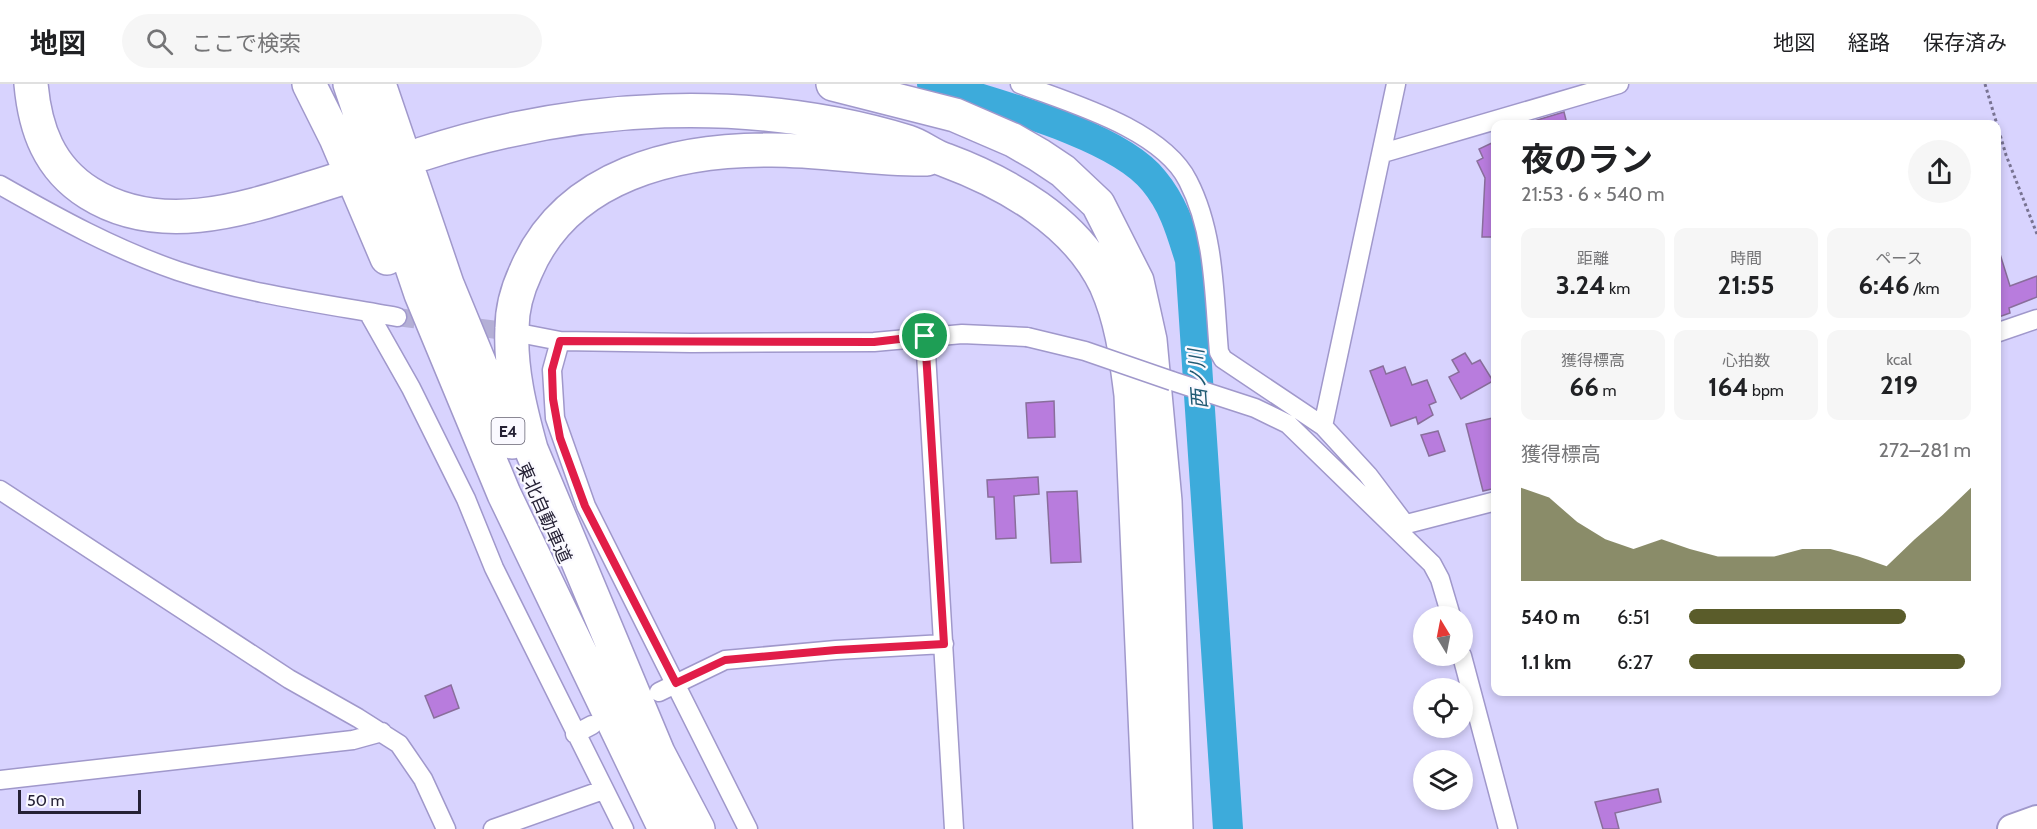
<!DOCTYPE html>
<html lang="ja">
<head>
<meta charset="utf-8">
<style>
	:root { --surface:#fff; --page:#f6f6f6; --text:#202124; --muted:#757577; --line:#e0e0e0; --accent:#5a5c2a }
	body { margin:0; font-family:Cabin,"Noto Sans JP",sans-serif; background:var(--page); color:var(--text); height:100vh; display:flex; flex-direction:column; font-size:22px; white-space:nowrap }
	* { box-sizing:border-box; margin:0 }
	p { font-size:20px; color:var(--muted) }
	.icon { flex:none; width:33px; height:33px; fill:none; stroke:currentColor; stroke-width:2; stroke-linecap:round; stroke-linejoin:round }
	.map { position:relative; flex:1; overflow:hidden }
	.sheet { position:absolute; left:1491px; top:36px; width:510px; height:576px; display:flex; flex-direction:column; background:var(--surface); border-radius:12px; box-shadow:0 3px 9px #0003 }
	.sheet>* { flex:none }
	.needle { width:39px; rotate:350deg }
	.controls { position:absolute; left:1413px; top:522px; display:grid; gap:12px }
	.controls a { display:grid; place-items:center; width:60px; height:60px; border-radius:50%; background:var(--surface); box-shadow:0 3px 9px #0003; font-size:30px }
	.scale { position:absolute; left:18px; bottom:15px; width:123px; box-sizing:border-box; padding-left:6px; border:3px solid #252135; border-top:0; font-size:16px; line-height:21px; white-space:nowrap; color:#252135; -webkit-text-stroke:4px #faf9ff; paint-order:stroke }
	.pin { position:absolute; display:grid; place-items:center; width:51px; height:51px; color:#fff; margin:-26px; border:3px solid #fff; border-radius:50%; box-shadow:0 2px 6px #0007 }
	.round { display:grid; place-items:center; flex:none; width:63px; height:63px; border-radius:32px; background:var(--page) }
	.head { display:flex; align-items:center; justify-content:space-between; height:102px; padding:0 30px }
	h1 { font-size:33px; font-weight:700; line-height:45px }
	.figures { display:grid; grid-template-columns:repeat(3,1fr); gap:9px; height:102px; padding:6px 30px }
	.figures div { display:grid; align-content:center; border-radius:12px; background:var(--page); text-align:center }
	.figures b { font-size:26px; font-weight:700 }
	.figures small { font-size:16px; font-weight:400 }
	.figures p { font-size:16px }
	.chart { height:168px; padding:12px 30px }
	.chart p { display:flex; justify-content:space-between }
	.chart svg { width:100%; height:108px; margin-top:6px; fill:var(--accent); opacity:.7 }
	ul { padding:0 30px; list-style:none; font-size:20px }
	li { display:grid; grid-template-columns:96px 72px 1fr; align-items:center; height:45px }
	li i { height:15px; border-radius:8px; background:var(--accent) }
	header { display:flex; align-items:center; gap:36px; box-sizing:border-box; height:84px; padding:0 30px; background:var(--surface); border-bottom:2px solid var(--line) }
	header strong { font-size:28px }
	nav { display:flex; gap:33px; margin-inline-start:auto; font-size:21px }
	.search { width:420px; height:54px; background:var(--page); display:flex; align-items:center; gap:15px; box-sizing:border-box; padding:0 21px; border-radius:33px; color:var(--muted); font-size:22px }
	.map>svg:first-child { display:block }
</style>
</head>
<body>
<header>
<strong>地図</strong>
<div class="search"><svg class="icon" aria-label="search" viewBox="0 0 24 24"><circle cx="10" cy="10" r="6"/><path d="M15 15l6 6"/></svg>ここで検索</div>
<nav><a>地図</a><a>経路</a><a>保存済み</a></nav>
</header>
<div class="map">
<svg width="2037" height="745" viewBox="0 0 2037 745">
	<rect width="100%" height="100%" fill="#d8d3fe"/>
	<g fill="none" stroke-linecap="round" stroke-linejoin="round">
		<path stroke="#3dabdb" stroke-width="30" d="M932 0C991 19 1116 49 1154 97 1174 121 1181 147 1190 176L1228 745"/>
	</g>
	<path fill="#b87cdd" stroke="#896e9b" stroke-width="1.5" d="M1564 28 1567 40H1528L1527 39Z
		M1496 57 1494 153H1482L1485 94 1477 77 1483 74 1479 65Z
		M1996 170H2000L2010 202 2037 192V213L2009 224 2010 229 1996 234Z
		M1465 269 1472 280 1480 276 1493 297 1461 315 1449 293 1459 288 1452 276Z
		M1383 282 1386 290 1405 283 1412 301 1427 296 1436 318 1429 321 1433 331 1418 340 1416 333 1391 342 1370 287Z
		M1054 317 1055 353 1028 354 1026 319Z
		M1493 334 1496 346V404L1483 407 1466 340Z
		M1438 347 1445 367 1429 372 1421 351Z
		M1038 393 1039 410 1014 412 1016 454 996 455 994 413H988L987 396Z
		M1077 407 1081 478 1051 479 1047 408Z
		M451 601 459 624 434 634 425 612Z
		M1658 705 1661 718 1615 729 1619 745H1603L1595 718Z"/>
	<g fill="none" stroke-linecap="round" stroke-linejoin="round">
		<path stroke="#b4afd6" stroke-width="18" stroke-dasharray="18 9" stroke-linecap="butt" d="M397 233 520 249"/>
		<g stroke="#a098cb" stroke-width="21">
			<path id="street" d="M1020 0C1070 19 1162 45 1188 97 1215 149 1214 212 1219 268L1223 275 1323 342 1368 391 1405 440
				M1383 69 1619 0
				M0 101C58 134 114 165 178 187 248 210 325 220 397 233
				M368 228 411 304 466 415 494 484 624 745
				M1996 249 2037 235
				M524 250 560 257 691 259 874 258 962 250 1027 253
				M925 252 954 745
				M560 257 552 286 555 334 586 422 748 745
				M1172 297 1255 324 1288 340 1432 480 1440 495 1451 532
				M1323 342 1396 0
				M0 406 289 595 358 634 399 660 423 695 446 745
				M1395 443 1496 417
				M1462 572 1508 745
				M659 608 725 576 836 566 944 560
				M575 650 592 641
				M0 696 353 656 382 648
				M493 745 603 706"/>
		</g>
		<g stroke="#a098cb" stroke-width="32">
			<path id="primary" d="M2012 745 2037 736"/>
		</g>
		<g stroke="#a098cb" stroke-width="36">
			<path id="highway" d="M31 0C35 45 49 84 89 109 167 158 260 119 340 95
				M309 0 336 54 387 174
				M350 0 421 210 504 410 665 745
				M379 0 447 200 512 358
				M833 0 955 31 1013 56 1039 71 1063 87 1098 120 1137 197 1150 256 1165 417 1176 745
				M422 70C578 19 750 10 908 58 921 62 932 72 945 76 1007 99 1076 138 1106 201 1122 237 1126 272 1131 311L1150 745
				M655 663 698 745
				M664 683 531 365C520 325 510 285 512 244 512 225 518 204 526 187 567 90 677 65 772 66 824 66 875 76 927 75"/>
		</g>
		<path stroke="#787392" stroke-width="3" stroke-dasharray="3 3" stroke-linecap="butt" d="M1985 0 2006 71 2037 150"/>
		<use href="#street" stroke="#fff" stroke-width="18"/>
		<use href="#primary" stroke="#fff" stroke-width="28"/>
		<use href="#highway" stroke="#fff" stroke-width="33"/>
		<g stroke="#a098cb" stroke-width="21" stroke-linecap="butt">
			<path id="street-bridge" d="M1027 253 1085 267 1172 297"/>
		</g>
		<use href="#street-bridge" stroke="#fff" stroke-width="18"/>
	</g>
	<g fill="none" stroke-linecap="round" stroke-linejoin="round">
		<g stroke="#fff" stroke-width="12">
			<path id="route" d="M925 252 944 560 836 566 725 576 676 599 585 422 560 354 553 315 552 286 560 257 874 258Z"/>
		</g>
		<use href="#route" stroke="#e11d48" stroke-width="8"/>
	</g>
	<g text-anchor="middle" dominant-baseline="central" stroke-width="4.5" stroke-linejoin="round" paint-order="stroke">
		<rect fill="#faf9ff" stroke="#656272" stroke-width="1.5" x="491.5" y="334" width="33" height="26" rx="4.5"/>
		<g font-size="16" font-weight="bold" fill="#252135">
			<text x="508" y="347">E4</text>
		</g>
		<g font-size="18" fill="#252135" stroke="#faf9ff">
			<text transform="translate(544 429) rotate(66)">東北自動車道</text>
		</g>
		<g font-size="20" font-style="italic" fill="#1f5972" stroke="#faf9ff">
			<text transform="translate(1198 295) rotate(-94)">西ノ川</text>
		</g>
	</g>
</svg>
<div class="controls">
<a><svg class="needle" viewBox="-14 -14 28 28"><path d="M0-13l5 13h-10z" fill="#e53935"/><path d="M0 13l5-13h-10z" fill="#757577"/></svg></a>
<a><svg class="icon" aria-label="locate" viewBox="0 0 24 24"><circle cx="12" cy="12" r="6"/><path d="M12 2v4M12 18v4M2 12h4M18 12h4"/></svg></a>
<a><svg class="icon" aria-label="layers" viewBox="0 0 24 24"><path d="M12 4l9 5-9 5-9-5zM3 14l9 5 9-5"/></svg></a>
</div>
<div class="scale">50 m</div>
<div class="pin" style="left:925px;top:252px;background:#1e9e55"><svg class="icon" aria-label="arrive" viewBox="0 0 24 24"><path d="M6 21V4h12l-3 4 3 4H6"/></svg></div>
<section class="sheet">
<div class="head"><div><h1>夜のラン</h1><p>21:53 · 6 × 540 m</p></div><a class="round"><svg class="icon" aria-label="share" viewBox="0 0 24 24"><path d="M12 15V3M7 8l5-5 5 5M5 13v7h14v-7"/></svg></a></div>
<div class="figures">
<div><p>距離</p><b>3.24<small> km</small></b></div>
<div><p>時間</p><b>21:55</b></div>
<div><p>ペース</p><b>6:46<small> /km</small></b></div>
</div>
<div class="figures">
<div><p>獲得標高</p><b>66<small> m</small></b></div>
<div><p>心拍数</p><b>164<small> bpm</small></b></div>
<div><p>kcal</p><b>219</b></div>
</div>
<div class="chart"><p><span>獲得標高</span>272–281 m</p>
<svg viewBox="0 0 160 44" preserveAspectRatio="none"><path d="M0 44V6L10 10L20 20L30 27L40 31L50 27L60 31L70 34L80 34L90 34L100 31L110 31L120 34L130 38L140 27L150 17L160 6V44z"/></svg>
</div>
<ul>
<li><b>540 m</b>6:51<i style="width:77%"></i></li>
<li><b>1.1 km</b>6:27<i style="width:98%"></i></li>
</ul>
</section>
</div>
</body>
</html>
